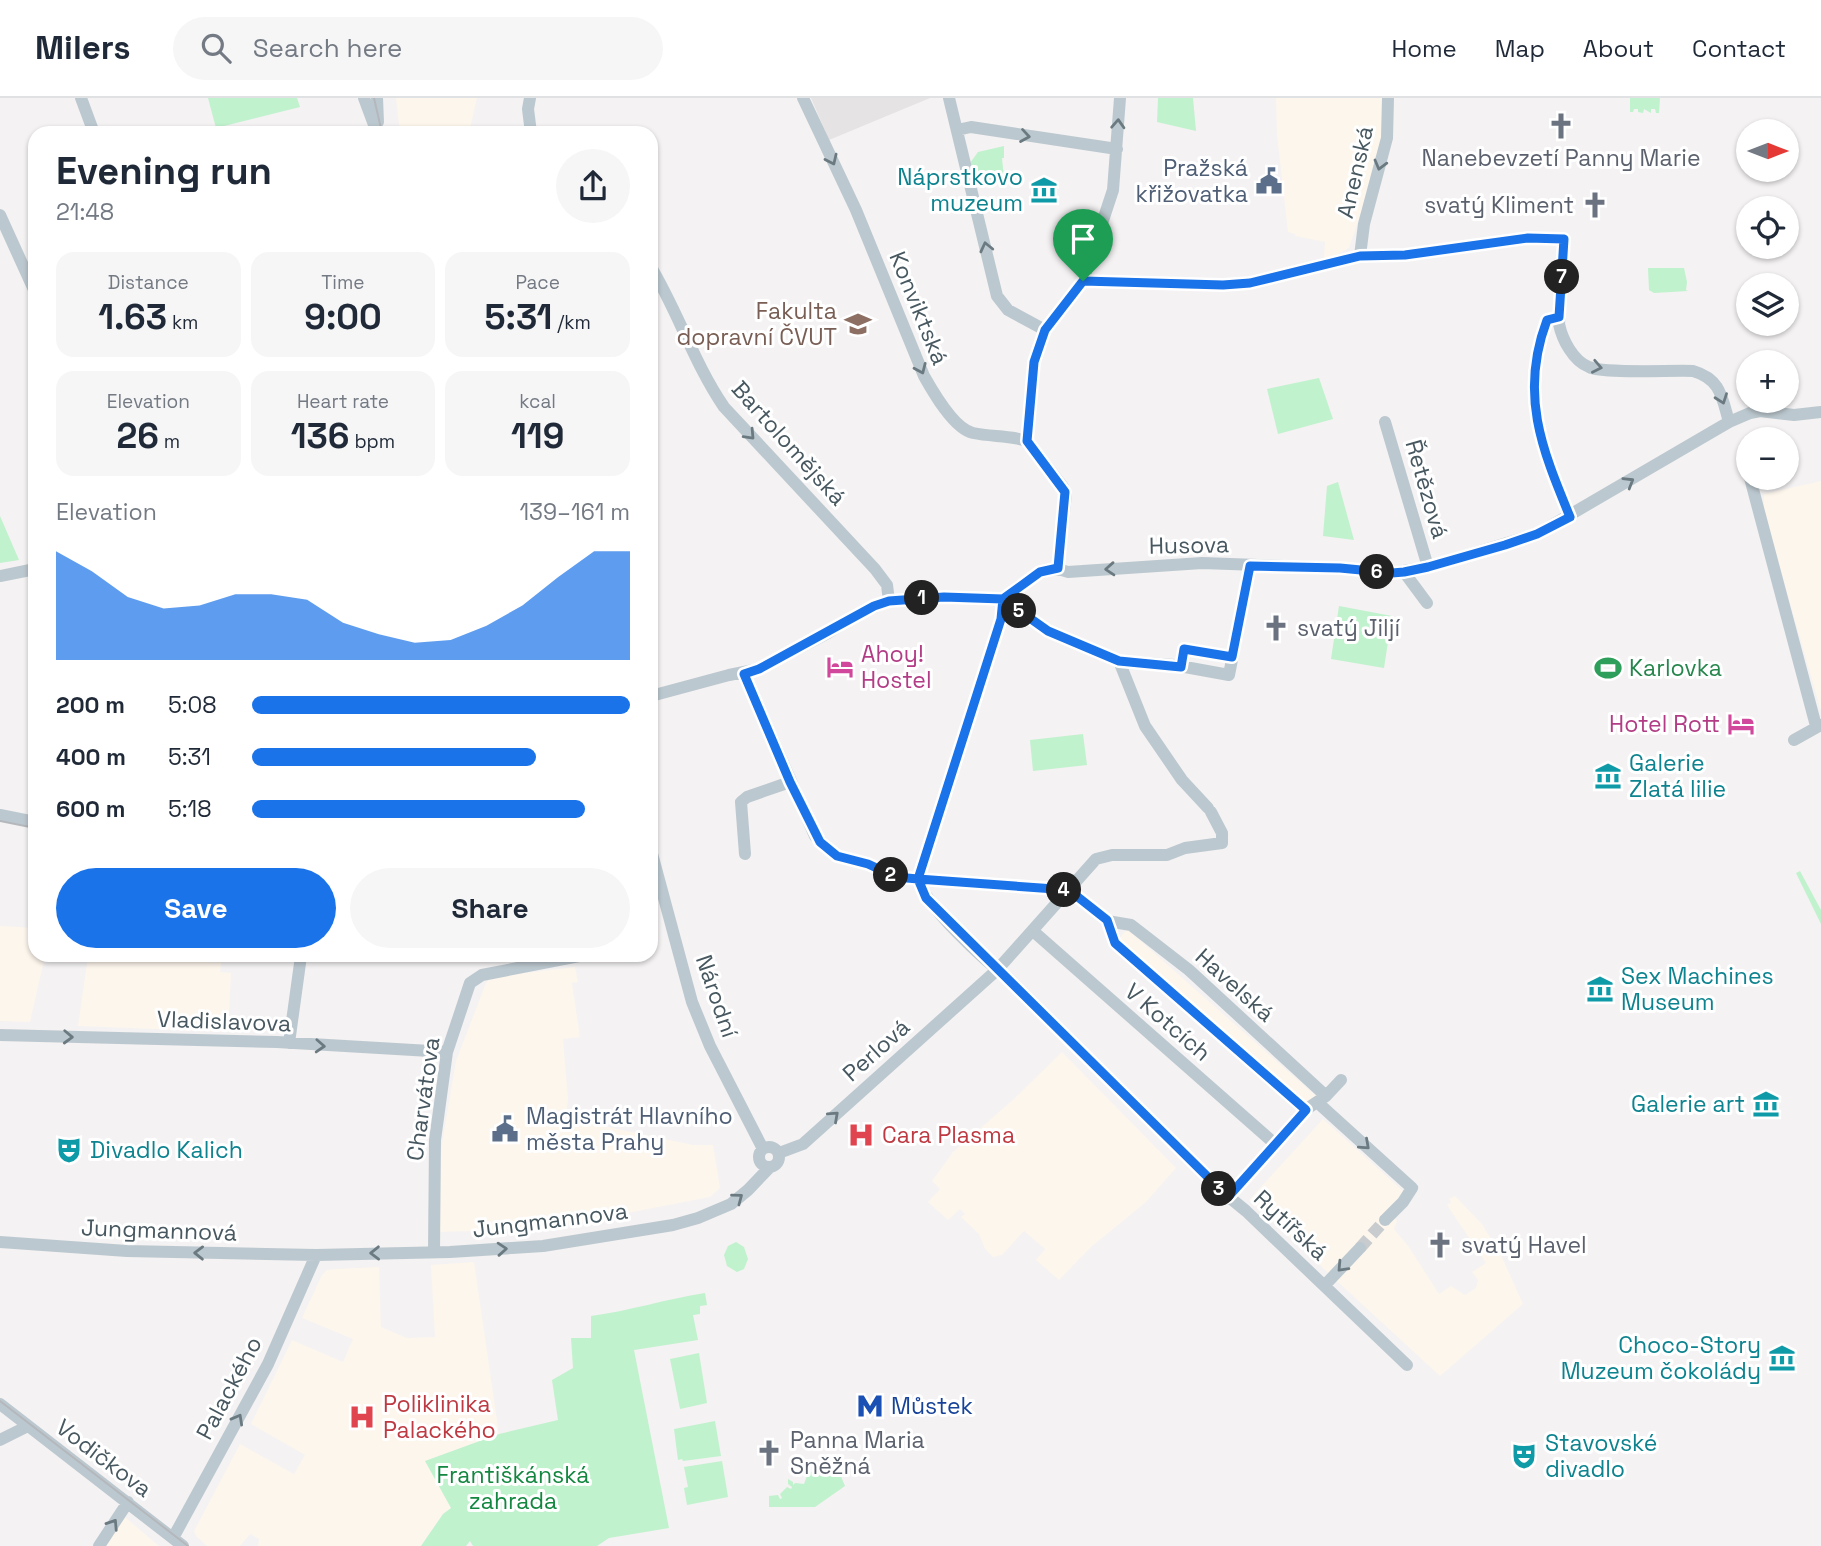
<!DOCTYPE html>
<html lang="en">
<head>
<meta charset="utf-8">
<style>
	:root { --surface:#fff; --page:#f6f6f7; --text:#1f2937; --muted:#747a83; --line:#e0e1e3; --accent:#1a73e8 }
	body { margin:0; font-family:"Space Grotesk",sans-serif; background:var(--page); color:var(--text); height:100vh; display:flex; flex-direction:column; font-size:26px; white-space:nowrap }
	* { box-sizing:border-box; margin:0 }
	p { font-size:23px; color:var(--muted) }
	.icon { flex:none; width:38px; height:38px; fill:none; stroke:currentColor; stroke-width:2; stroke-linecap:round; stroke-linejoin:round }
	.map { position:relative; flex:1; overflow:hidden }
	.details { position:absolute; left:28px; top:28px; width:630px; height:836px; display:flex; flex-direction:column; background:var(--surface); border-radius:21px; box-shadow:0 2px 5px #0004 }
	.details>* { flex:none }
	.needle { width:46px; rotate:90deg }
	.tools { position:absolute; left:1736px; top:21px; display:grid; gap:14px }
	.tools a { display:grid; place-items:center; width:63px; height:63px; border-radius:50%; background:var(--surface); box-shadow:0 2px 5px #0004; font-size:35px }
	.pin { position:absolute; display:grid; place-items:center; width:60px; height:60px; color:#fff; margin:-72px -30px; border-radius:50% 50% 50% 0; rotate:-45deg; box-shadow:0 0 7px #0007 }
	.pin .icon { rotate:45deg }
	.km { position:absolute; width:35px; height:35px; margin:-18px; border-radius:50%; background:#222; color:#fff; font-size:19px; line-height:35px; text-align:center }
	.round { display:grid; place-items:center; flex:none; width:74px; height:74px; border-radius:37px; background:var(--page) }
	.overview { display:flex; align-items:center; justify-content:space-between; height:119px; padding:0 28px }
	h1 { font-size:38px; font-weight:700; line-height:52px }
	.stats { display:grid; grid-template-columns:repeat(3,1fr); gap:10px; height:119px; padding:7px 28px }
	.stats div { display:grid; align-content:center; border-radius:18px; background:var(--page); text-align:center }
	.stats b { font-size:35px; font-weight:700 }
	.stats small { font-size:19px; font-weight:400 }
	.stats p { font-size:19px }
	.chart { height:196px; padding:14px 28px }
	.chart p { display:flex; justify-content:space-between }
	.chart svg { width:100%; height:126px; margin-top:7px; fill:var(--accent); opacity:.7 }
	.primary-button { display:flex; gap:14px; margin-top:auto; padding:14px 28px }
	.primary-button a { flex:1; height:80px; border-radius:42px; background:var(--accent); color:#fff; font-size:28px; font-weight:700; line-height:80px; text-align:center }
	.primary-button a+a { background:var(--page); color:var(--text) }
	ul { padding:0 28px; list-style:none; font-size:23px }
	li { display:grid; grid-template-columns:112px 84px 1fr; align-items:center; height:52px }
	li i { height:18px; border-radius:9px; background:var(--accent) }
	header { display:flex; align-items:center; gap:42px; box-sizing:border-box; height:98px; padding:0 35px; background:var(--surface); border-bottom:2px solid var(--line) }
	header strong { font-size:33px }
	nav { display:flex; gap:38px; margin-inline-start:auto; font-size:24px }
	.search { width:490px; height:63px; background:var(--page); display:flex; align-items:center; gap:18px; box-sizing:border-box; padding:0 24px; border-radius:38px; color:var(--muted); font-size:26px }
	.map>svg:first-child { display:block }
</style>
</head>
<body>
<header>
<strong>Milers</strong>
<div class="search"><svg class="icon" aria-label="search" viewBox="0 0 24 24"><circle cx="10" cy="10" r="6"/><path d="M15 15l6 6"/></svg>Search here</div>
<nav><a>Home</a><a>Map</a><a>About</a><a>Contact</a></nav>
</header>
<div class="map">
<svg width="1821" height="1448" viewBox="0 0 1821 1448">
	<rect width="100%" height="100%" fill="#f4f2f2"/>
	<path fill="#fdf6ed" d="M396 0H477L469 35H400Z
		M1276 0H1383V34L1368 94 1349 150 1336 157 1324 160 1325 144 1295 138V136L1288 134 1277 37Z
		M1821 383V613L1764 414V396Z
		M0 828 35 830V858H45L30 924 0 923Z
		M1127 831 1317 999 1309 1009 1119 841Z
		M88 858H222L220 874 231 875 228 934 78 928Z
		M575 869 578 884 572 885 580 939 563 941 568 1001 566 1020 693 1047H713L720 1090 710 1099 545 1131 437 1134V1075L456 963 486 885 492 879Z
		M1062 954 1176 1070 1146 1104 1091 1149 1059 1182 1036 1162 1045 1151 1024 1133 1002 1157 993 1159 985 1151 979 1136 961 1119 965 1116 960 1111 948 1122 928 1104 940 1091 932 1083 953 1054 1015 1000Z
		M1323 1021 1412 1101 1395 1120 1397 1123 1394 1131 1409 1149 1439 1196 1451 1188 1465 1197 1476 1190 1478 1182 1472 1174 1486 1165 1447 1107 1451 1104 1449 1101 1455 1098 1482 1126 1501 1157 1523 1206 1440 1278 1249 1102Z
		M474 1164 499 1336 425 1363 452 1410 443 1416 421 1448H258L259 1441 250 1436 240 1448H207L196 1438 194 1433 240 1346 294 1376 305 1357 251 1326 292 1242 343 1264 353 1241 302 1220 322 1177 327 1172 337 1171 379 1169 381 1229 407 1240 435 1239 431 1167Z
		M125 1419 159 1448H106Z"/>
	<path fill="#e5e3e4" d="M811 0H930L829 42Z"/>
	<path fill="#c0f2cd" d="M208 0H297L300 9 216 30Z
		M1158 0H1193L1196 33 1157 24Z
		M1630 0H1660L1659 15H1656L1655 11H1651V15L1644 11 1643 15 1638 14V11H1634L1633 14H1630Z
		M1004 48V60H1002L1004 80 976 83 970 65 978 54Z
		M1065 118 1090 125 1074 160C1067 147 1057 134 1065 118Z
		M1648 170H1684L1687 184 1686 192 1688 193 1654 195 1649 192Z
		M1319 280 1333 321 1278 336 1267 291Z
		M1338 384 1354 442 1323 438 1327 388Z
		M0 418 19 462 0 465Z
		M1339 508 1392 518 1384 570 1331 561Z
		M1083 636 1087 667 1033 673 1030 642Z
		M1800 773 1821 812V826L1796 775Z
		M736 1144 744 1149 748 1161 744 1171 737 1174 727 1168 724 1157 728 1148Z
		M705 1195 707 1207 700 1208V1216L693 1217 698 1242 634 1252 669 1430 609 1440 597 1448H473L470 1443 466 1448H421L443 1416 451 1410 425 1363 499 1336 558 1322 552 1282 573 1270 571 1240H591V1218C629 1213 666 1201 705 1195Z
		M699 1255 707 1305 680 1311 670 1261Z
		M715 1323 721 1358 683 1363 682 1361 678 1362 674 1331Z
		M722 1363 728 1399 687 1407 684 1390 688 1389 684 1369Z
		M836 1367 845 1388 815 1409H769V1398L778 1397 780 1401 782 1400 780 1396 787 1389 791 1391 792 1389 788 1386V1381L793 1384V1387L795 1385 804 1386 807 1378H810L808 1375Z"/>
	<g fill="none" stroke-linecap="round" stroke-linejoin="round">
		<path stroke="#c9ccce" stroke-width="12" stroke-dasharray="12 6" stroke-linecap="butt" d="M1360 1150 1385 1122"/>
		<path stroke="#bcc8cf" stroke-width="12" d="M81 0 94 35
			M364 0 377 35
			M377 0 378 24
			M530 0 528 11 531 35
			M803 0 856 112 924 278C933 294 954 331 973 335 992 339 1009 337 1027 343
			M949 0 997 198 1008 212 1045 232
			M957 32 971 29 1117 51
			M0 117 35 194
			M1360 158 1364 126 1387 40 1388 0
			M651 169C678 214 694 265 724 309L875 471 887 487 889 503
			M1083 183 1223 187 1250 185 1360 158 1405 157 1528 140 1564 141 1559 226C1562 241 1573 263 1589 269 1604 276 1672 272 1693 273 1721 281 1722 300 1729 324
			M1559 219 1547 222C1519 296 1542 350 1570 419
			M1385 324 1428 469
			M1750 380 1816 628
			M1058 470 1066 396 1063 389 1027 343 1034 263 1045 232 1083 183 1113 92 1120 0
			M1404 474 1427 505
			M0 478 35 471
			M1003 501C1022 487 1043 464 1068 474L1202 465 1341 470 1392 475 1428 469 1537 436 1729 324 1750 315 1760 313 1794 317 1821 314
			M1003 501 1048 533 1119 563 1174 567 1229 577 1250 468
			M1119 563 1145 628 1182 682 1208 710
			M1181 569 1184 551 1232 559
			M744 576 815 738 837 758 868 766 896 779 1069 792
			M651 598 729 577 759 571 828 535 860 515 889 503 944 499 1003 501
			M1794 642 1821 627
			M0 717 35 724
			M651 752 692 904 710 948 763 1051
			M745 756 741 704 747 699 790 684
			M918 781C926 809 984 862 1008 880L1218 1090 1246 1113 1407 1267
			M918 781 1001 521 1003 501
			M1069 792 1107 823 1131 827 1189 872 1326 998
			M1107 823 1115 845 1305 1012
			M1033 833 1275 1046
			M0 937 277 944 447 954
			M289 945 301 858
			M1317 1004 1412 1090 1403 1104 1385 1122
			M759 1059a10 10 0 1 1 20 0a10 10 0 1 1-20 0Z
			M779 1055 803 1046 997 872 1096 761 1112 757H1167L1185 750 1222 745V735L1211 714
			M1228 1099 1305 1012 1326 998 1341 982
			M0 1144 127 1153 316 1157 450 1154 543 1148 673 1127 698 1120 731 1106 748 1092 770 1069
			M434 1154 435 1042 447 954 470 885 482 877 579 858
			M1325 1187 1360 1150
			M0 1306 183 1448
			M0 1342 28 1328
			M173 1440 268 1266 316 1157
			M99 1448 128 1404"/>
		<path stroke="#b4b8bc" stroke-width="2" d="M374 0 382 35
			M0 723 35 730
			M0 1303 188 1448"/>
	</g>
	<defs><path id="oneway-chevron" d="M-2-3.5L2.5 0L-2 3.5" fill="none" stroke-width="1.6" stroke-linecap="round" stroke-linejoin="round" transform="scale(1.75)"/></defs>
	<g stroke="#6b7a81">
		<use href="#oneway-chevron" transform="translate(1118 26) rotate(-87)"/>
		<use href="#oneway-chevron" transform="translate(1025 38) rotate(9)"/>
		<use href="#oneway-chevron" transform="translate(832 62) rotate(65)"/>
		<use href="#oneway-chevron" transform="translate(1380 67) rotate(105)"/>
		<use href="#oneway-chevron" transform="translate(986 149) rotate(-103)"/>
		<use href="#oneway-chevron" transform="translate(1597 269) rotate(11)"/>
		<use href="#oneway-chevron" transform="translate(921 271) rotate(66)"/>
		<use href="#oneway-chevron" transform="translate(1722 301) rotate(70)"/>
		<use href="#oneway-chevron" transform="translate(750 337) rotate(47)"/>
		<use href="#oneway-chevron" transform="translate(1629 384) rotate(-31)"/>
		<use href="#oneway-chevron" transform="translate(1110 471) rotate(176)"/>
		<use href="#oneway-chevron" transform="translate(68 939) rotate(2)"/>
		<use href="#oneway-chevron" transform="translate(320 948) rotate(3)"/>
		<use href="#oneway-chevron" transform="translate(834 1018) rotate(-42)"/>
		<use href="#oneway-chevron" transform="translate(1365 1047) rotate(42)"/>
		<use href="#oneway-chevron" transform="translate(738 1100) rotate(-37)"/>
		<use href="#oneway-chevron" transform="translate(502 1151) rotate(-4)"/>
		<use href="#oneway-chevron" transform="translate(199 1155) rotate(-179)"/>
		<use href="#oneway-chevron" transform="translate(375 1155) rotate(179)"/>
		<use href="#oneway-chevron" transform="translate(1342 1169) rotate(133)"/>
		<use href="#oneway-chevron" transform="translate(238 1321) rotate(-61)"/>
		<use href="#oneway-chevron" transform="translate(113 1426) rotate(-57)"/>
	</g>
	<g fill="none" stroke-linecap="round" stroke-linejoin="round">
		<g stroke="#fff" stroke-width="14">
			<path id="route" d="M1083 183 1045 232 1034 264 1027 343 1065 394 1058 470 1040 474 1003 501 944 499 889 503 874 508 759 571 744 576 790 684 820 744 837 758 868 766 896 779 918 781 926 800 1228 1099 1306 1012 1115 845 1107 822 1069 792 918 781 1001 521 1003 501 1048 533 1119 563 1181 569 1184 551 1232 559 1250 468 1340 470 1392 475 1404 474 1428 469 1505 447 1537 436 1570 419C1542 351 1519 296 1547 222L1559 219 1564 141 1528 140 1405 157 1360 158 1250 185 1223 187 1083 183"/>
		</g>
		<use href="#route" stroke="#1a73e8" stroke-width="9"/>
	</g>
	<defs>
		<g id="church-bare" transform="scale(2.1)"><path d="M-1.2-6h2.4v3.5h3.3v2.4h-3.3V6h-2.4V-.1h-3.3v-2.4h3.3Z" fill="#6b7280" stroke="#fff" stroke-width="2.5" paint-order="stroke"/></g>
		<g id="civic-bare" transform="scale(2.1)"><path d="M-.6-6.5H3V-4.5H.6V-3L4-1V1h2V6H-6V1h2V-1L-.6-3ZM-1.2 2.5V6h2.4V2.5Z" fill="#5c6f8a" stroke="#fff" stroke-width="2.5" paint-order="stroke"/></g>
		<g id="museum-bare" transform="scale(2.1)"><path d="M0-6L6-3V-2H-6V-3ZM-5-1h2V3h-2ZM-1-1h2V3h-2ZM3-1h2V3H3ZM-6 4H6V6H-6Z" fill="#0f9aa8" stroke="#fff" stroke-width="2.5" paint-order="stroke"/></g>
		<g id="university-bare" transform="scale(2.1)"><path d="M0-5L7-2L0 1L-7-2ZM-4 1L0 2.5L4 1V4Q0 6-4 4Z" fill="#8d6e63" stroke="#fff" stroke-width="2.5" paint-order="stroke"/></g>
		<g id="hotel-bare" transform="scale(2.1)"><path d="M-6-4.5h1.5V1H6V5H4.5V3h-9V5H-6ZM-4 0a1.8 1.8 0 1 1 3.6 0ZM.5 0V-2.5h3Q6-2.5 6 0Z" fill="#d1479c" stroke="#fff" stroke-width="2.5" paint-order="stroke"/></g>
		<g id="stadium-bare" transform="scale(2.1)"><path d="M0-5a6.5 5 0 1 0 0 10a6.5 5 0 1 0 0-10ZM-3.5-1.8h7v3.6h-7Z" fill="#2e9e5b" stroke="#fff" stroke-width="2.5" paint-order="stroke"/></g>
		<g id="hospital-bare" transform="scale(2.1)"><path d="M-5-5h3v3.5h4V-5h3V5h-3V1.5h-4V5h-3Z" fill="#e0444e" stroke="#fff" stroke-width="2.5" paint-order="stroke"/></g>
		<g id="theatre-bare" transform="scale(2.1)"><path d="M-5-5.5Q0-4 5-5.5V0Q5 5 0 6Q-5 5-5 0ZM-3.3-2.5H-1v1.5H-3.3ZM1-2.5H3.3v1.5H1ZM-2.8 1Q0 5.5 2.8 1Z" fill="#0f9aa8" stroke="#fff" stroke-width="2.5" paint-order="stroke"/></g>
		<g id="metro-bare" transform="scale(2.1)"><path d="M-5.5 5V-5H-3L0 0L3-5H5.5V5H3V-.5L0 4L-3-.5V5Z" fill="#1a4fb4" stroke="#fff" stroke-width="2.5" paint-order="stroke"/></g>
	</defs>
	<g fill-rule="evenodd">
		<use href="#church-bare" x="1561" y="28"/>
		<use href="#civic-bare" x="1269" y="83"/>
		<use href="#museum-bare" x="1044" y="92"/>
		<use href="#church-bare" x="1595" y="107"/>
		<use href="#university-bare" x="858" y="226"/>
		<use href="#church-bare" x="1276" y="530"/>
		<use href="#hotel-bare" x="840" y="569"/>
		<use href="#stadium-bare" x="1608" y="570"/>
		<use href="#hotel-bare" x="1741" y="626"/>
		<use href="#museum-bare" x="1608" y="678"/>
		<use href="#museum-bare" x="1600" y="891"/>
		<use href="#museum-bare" x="1766" y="1006"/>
		<use href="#civic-bare" x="505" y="1031"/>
		<use href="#hospital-bare" x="861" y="1037"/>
		<use href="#theatre-bare" x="69" y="1052"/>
		<use href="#church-bare" x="1440" y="1147"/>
		<use href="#museum-bare" x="1782" y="1260"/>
		<use href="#metro-bare" x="870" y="1308"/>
		<use href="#hospital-bare" x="362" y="1319"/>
		<use href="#church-bare" x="769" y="1355"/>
		<use href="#theatre-bare" x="1524" y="1358"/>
	</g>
	<g text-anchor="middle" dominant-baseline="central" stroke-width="6" stroke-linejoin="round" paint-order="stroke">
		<g font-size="23" fill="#5b616d" stroke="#fff" text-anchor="start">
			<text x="1561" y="60" text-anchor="middle">Nanebevzetí Panny Marie</text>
			<text x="1574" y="107" text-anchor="end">svatý Kliment</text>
			<text x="1297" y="530">svatý Jiljí</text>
			<text x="1461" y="1147">svatý Havel</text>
			<text x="790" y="1342">Panna Maria<tspan x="790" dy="26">Sněžná</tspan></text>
		</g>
		<g font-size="23" fill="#4e5e75" stroke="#fff" text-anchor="end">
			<text x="1248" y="70">Pražská<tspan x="1248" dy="26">křižovatka</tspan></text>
			<text x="526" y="1018" text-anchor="start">Magistrát Hlavního<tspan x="526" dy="26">města Prahy</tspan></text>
		</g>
		<g font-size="23" fill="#485860" stroke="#fff">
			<text transform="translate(1355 74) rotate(-77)">Anenská</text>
			<text transform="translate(919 210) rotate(68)">Konviktská</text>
			<text transform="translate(789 345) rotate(48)">Bartolomějská</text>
			<text transform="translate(1427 391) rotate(74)">Řetězová</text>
			<text transform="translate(1189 447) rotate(-1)">Husova</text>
			<text transform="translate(1235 887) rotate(42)">Havelská</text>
			<text transform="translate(717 898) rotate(71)">Národní</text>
			<text transform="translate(224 923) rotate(2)">Vladislavova</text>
			<text transform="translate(1168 924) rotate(41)">V Kotcích</text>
			<text transform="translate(876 952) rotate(-42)">Perlová</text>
			<text transform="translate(423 1001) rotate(-82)">Charvátova</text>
			<text transform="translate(550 1122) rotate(-7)">Jungmannova</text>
			<text transform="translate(1291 1127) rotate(43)">Rytířská</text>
			<text transform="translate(159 1132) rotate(2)">Jungmannová</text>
			<text transform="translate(229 1290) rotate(-62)">Palackého</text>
			<text transform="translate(104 1360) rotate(37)">Vodičkova</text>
		</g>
		<g font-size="23" fill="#0d838f" stroke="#fff" text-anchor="start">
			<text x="1023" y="79" text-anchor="end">Náprstkovo<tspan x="1023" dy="26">muzeum</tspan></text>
			<text x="1629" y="665">Galerie<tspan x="1629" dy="26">Zlatá lilie</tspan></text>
			<text x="1621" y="878">Sex Machines<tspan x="1621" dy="26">Museum</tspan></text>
			<text x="1745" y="1006" text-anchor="end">Galerie art</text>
			<text x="90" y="1052">Divadlo Kalich</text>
			<text x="1761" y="1247" text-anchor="end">Choco-Story<tspan x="1761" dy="26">Muzeum čokolády</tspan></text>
			<text x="1545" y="1345">Stavovské<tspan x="1545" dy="26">divadlo</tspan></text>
		</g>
		<g font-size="23" fill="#785e54" stroke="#fff" text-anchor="end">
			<text x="837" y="213">Fakulta<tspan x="837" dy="26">dopravní ČVUT</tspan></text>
		</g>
		<g font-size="23" fill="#b23c85" stroke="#fff" text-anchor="start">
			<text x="861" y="556">Ahoy!<tspan x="861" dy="26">Hostel</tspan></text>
			<text x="1720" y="626" text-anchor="end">Hotel Rott</text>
		</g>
		<g font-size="23" fill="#27864d" stroke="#fff" text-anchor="start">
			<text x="1629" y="570">Karlovka</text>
		</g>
		<g font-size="23" fill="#be3a42" stroke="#fff" text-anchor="start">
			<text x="882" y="1037">Cara Plasma</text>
			<text x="383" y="1306">Poliklinika<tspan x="383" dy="26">Palackého</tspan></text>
		</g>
		<g font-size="23" fill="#164399" stroke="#fff" text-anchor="start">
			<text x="891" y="1308">Můstek</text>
		</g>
		<g font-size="23" fill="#138740" stroke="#fff">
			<text x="513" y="1377">Františkánská<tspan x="513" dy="26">zahrada</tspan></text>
		</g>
	</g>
</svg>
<div class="tools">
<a><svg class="needle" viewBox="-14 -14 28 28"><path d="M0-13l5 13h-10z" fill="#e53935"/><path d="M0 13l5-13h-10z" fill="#747a83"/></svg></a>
<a><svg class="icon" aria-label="locate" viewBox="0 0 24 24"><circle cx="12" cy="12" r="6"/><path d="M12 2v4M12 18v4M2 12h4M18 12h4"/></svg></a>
<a><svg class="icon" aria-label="layers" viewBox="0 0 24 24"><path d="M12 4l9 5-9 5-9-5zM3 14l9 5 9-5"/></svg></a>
<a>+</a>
<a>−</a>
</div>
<div class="pin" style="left:1083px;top:183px;background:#1e9e55"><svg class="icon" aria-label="arrive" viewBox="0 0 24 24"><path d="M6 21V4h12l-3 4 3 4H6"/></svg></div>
<b class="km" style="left:922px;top:500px">1</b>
<b class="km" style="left:891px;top:777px">2</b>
<b class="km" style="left:1219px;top:1091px">3</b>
<b class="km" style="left:1064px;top:792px">4</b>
<b class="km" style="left:1019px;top:513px">5</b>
<b class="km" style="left:1377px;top:474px">6</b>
<b class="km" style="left:1562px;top:179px">7</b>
<section class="details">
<div class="overview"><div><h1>Evening run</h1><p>21:48</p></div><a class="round"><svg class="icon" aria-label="share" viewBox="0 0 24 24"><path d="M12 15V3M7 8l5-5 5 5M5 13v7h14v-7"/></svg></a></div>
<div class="stats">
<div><p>Distance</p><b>1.63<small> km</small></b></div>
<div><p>Time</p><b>9:00</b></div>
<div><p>Pace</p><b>5:31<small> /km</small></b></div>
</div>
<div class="stats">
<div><p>Elevation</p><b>26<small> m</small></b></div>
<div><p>Heart rate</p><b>136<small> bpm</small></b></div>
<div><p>kcal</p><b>119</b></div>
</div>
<div class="chart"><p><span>Elevation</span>139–161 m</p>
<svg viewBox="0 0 160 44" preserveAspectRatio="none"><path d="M0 44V6L10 13L20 22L30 26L40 25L50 21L60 21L70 23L80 31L90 35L100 38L110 37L120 32L130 25L140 15L150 6L160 6V44z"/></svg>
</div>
<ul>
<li><b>200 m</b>5:08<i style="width:100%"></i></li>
<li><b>400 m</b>5:31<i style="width:75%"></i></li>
<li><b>600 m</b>5:18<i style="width:88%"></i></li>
</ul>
<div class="primary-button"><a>Save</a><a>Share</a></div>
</section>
</div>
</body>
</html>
